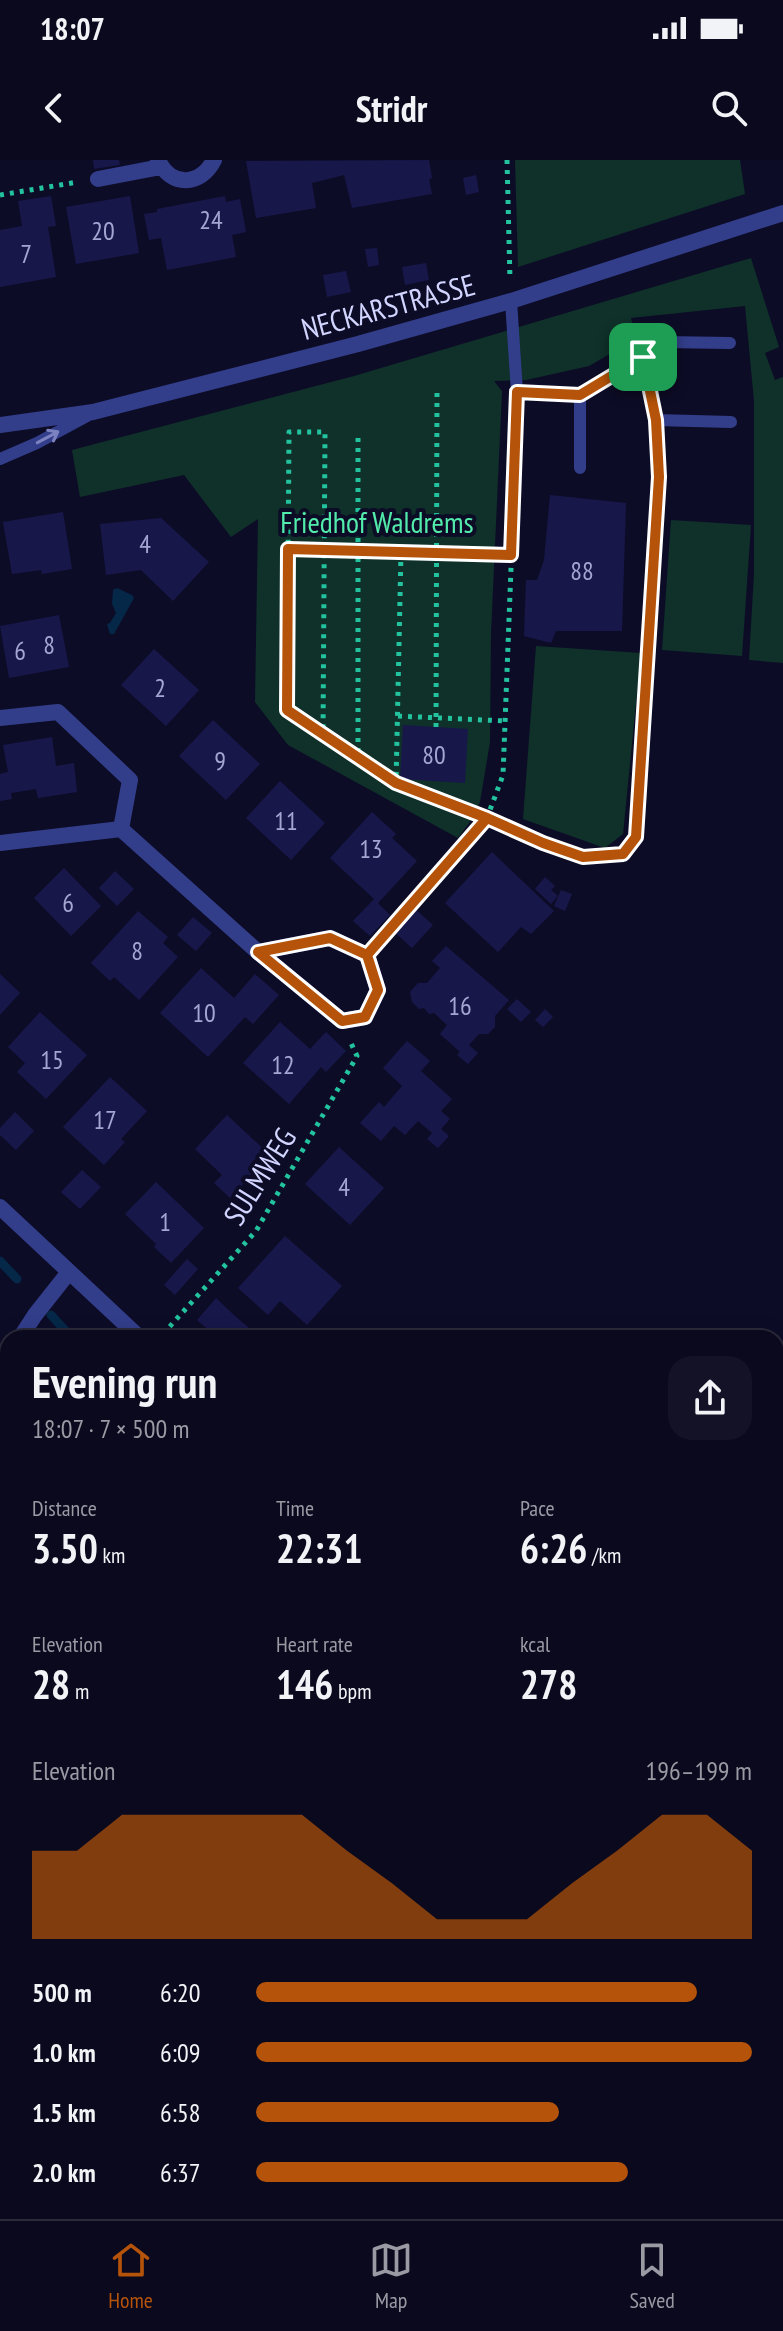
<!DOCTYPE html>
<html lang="en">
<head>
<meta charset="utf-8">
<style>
	:root { --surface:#0a091d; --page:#131226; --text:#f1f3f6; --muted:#999aa4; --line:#2a2a3b; --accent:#b45309 }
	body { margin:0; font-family:"PT Sans Narrow",sans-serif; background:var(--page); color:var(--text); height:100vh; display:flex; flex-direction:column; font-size:30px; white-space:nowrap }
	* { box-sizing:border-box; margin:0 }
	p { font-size:26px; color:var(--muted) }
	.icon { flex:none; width:44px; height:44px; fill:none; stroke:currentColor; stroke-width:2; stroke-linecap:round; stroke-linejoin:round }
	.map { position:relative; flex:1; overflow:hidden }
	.side { position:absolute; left:0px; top:1170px; width:784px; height:890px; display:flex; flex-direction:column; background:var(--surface); border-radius:24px 24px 0 0; box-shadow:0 4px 20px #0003,0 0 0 2px var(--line) }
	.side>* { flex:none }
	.pin { position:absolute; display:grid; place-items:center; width:68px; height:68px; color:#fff; margin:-34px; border-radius:16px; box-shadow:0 4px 12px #0006 }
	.round { display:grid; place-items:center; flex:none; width:84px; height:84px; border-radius:24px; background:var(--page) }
	.headline { display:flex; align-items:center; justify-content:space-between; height:136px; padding:0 32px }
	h1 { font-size:44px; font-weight:800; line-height:60px }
	.figures { display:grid; grid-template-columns:repeat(3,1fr); gap:12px; height:136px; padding:8px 32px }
	.figures div { display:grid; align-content:center }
	.figures b { font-size:40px; font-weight:800 }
	.figures small { font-size:22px; font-weight:400 }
	.figures p { font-size:22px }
	.chart { height:224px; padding:16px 32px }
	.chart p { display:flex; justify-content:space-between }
	.chart svg { width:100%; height:144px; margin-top:8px; fill:var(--accent); opacity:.7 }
	ul { padding:0 32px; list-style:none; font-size:26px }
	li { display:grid; grid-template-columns:128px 96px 1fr; align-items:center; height:60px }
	li i { height:20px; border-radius:10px; background:var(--accent) }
	.status { display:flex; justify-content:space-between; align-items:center; height:56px; padding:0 40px; background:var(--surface); direction:ltr }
	.status svg { height:22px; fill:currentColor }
	header { display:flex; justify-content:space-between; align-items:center; height:104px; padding:0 32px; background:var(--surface); font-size:36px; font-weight:800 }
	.dock { display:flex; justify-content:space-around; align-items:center; height:112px; border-top:2px solid var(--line); background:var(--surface); font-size:22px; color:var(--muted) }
	.dock a { display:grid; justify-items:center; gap:4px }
	.dock .active { color:var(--accent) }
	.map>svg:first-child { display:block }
</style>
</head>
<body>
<div class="status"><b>18:07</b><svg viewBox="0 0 49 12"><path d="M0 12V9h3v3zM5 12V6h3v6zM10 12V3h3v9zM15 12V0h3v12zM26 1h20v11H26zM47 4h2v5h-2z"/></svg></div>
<header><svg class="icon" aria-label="back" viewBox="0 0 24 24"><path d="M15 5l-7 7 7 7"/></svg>Stridr<svg class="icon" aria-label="search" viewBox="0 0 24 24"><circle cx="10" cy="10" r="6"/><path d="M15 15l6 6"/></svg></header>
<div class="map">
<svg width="783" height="2059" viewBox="0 0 783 2059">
	<rect width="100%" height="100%" fill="#0d0c27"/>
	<path fill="#0f312a" d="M515 0H740L745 34 518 107Z
		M751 98 779 187 765 193 775 220 783 217V503L749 500 754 414V241L745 146 631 158 636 179 589 206 526 220 494 221 502 231 491 473 490 582 480 642 469 663 458 678 288 585 255 542 258 359 231 377 184 315 80 337 72 290 354 216Z
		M671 360 751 365 742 496 662 490Z
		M536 486 641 493 623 674 605 688 523 659Z
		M8 1449V1544L0 1538V1461Z
		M0 1975 8 1986V2052H56L61 2059H0Z"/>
	<path fill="#052848" d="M117 428 132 435 134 438 114 474H110L107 464 110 463 116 453 112 444 113 430Z"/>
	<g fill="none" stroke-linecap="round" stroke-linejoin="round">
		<path stroke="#052848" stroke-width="9" d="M0 1101 17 1119
			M51 1155 72 1178
			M776 1582H783"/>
	</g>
	<path fill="#18174a" d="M93 0H119L120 5 94 9Z
		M429 0 432 18 429 19 432 34 352 48 344 15 312 23 316 48 256 58 246 1Z
		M476 15 479 32 466 35 463 18Z
		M51 36 56 66 48 67 56 117 0 127V70L22 66 18 41Z
		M130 36 139 93 76 104 66 47Z
		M225 36 226 42 240 39 246 72 232 75 236 97 167 110 161 78 149 80 144 54 157 52V49Z
		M377 88 379 105 368 107 365 89Z
		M426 103 429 120 405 125 402 107Z
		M346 111 351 132 327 137 323 115Z
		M550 335 626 343 622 471H556L551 483 524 476 526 420H537L544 400Z
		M63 352 72 409 42 414 41 410 12 414 3 362Z
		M161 358 209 402 173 441 141 410 106 415 100 364Z
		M59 455 69 507 9 518 0 466Z
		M154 489 199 530 166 566 121 525Z
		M213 560 260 604 226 640 179 596Z
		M403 565 468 569 465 623 400 619Z
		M52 577 56 606 74 603 77 632 38 638 36 629 11 633 12 639 0 641V614L8 612 3 585Z
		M280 621 325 663 291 700 246 658Z
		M372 652 396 674 392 678 417 701 378 743 390 755 370 776 353 761 374 739 330 698Z
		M492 692 554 751 531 774 521 767 498 792 445 743Z
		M64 708 101 746 71 776 34 738Z
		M115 711 134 729 117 746 99 728Z
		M545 717 555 726 551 730 558 736 551 744 535 729Z
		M561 730 572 734 565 751 554 746Z
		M413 747 433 765 412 788 392 770Z
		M138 751 168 777 163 783 178 797 139 840 114 817 110 821 91 803Z
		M193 757 212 773 196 791 177 775Z
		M446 786 509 840 495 856V867L488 874H479L469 885 478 893 468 904 457 895 460 892 440 874 447 865 434 853 429 854 424 848 419 849 412 842 410 832 418 823H427L440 808 432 801Z
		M201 808 234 838 255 814 279 835 253 864 245 857 208 897 160 853Z
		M0 814 20 833 0 855Z
		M517 839 531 852 521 862 507 849Z
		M545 849 553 857 543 867 535 860Z
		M40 852 87 895 46 939 17 912 25 903 8 887Z
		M280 862 310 889 326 872 346 891 326 912 321 907 289 944 243 903Z
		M407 881 430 901 421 911 452 939 441 951 450 959 441 969 449 976 438 988 427 979 432 973 418 961 405 975 394 966 381 981 360 963 379 942 384 947 402 926 383 908Z
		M110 917 147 951 121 979 125 982 104 1005 63 967Z
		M15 952 34 971 16 990 0 975V968Z
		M227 955 270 995 230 1038 214 1023 222 1015 195 989Z
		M339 987 384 1028 350 1065 305 1024Z
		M82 1010 101 1027 80 1049 61 1032Z
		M156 1022 204 1068 171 1103 154 1087 156 1084 125 1054Z
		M285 1076 342 1126 307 1165 280 1141 268 1155 238 1128Z
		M187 1099 198 1109 175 1135 164 1125Z
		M216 1138 235 1156 261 1178H218L197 1160Z
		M8 1217V1252L0 1247V1230Z
		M0 1310 8 1315V1374L4 1381 0 1378Z
		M0 1556 8 1561V1569L0 1581Z"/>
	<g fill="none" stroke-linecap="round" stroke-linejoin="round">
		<path stroke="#22c39e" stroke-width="5" stroke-dasharray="4 6" stroke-linecap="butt" d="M507 0 510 120
			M0 35 78 22
			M358 278V598L395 622
			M288 389 401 392
			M511 395 401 392 396 623 479 654 543 683 583 697 623 694 636 677 657 334
			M398 556 506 561
			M436 567 437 233
			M323 575 287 550 289 272H325L323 575 358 598
			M381 779 487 658 503 615 517 253
			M163 1174 256 1071 357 896 350 881"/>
		<path stroke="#333e8b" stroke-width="12" d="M511 141 517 232 580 235 643 197
			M580 235V308
			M656 260 731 262
			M0 299 37 283 87 256
			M659 317 656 260 643 197 662 182 730 183
			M647 2059 650 2052"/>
		<path stroke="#333e8b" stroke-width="16" d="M158 0C171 28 201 26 214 0
			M98 19 161 7
			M0 558 58 552 130 620 121 669
			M0 683 121 669 258 792 342 861 365 857 378 830 367 795 330 778 258 792
			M0 1047 140 1178
			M20 1178 35 1155 69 1112
			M0 1210 8 1197
			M0 1665 8 1667
			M776 1943 783 1946
			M0 1951 8 1962
			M72 2052 77 2059"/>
		<path stroke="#333e8b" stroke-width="16" d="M0 265 93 252 358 184 511 141 783 53"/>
	</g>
	<defs><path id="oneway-shaft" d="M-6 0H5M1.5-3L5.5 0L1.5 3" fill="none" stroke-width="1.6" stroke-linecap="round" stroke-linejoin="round" transform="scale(2)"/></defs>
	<use stroke="#7b82bf" href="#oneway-shaft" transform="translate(48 277) rotate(-28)"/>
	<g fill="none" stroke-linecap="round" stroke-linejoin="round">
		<g stroke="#fff" stroke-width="16">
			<path id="route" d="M643 197 580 235 517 232 511 395 288 389 287 550 396 623 487 658 367 795 378 830 365 857 342 861 258 792 330 778 367 795 487 658 543 683 583 697 623 694 636 677 659 317 656 260 643 197"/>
		</g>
		<use href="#route" stroke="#b45309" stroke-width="10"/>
	</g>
	<g text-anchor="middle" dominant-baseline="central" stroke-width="8" stroke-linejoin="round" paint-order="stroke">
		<g font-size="26" fill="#a4a6d2">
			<text x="211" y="59">24</text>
			<text x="103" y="70">20</text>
			<text x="26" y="93">7</text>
			<text x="145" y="383">4</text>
			<text x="582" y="410">88</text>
			<text x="49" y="484">8</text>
			<text x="20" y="490">6</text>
			<text x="160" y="527">2</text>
			<text x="434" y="594">80</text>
			<text x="220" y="600">9</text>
			<text x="286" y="660">11</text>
			<text x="371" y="688">13</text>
			<text x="68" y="742">6</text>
			<text x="137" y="790">8</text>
			<text x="460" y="845">16</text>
			<text x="204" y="852">10</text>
			<text x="52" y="899">15</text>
			<text x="283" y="904">12</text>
			<text x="105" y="959">17</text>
			<text x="344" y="1026">4</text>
			<text x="165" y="1061">1</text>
		</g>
		<g font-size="30" fill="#d2d5ff" stroke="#0d0c27">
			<text transform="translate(388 146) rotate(-15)">NECKARSTRASSE</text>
			<text transform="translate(259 1016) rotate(-58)">SULMWEG</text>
		</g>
		<g font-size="30" fill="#52ebab" stroke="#0d0c27">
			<text x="377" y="361">Friedhof Waldrems</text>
		</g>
	</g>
</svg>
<div class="pin" style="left:643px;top:197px;background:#1e9e55"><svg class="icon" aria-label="arrive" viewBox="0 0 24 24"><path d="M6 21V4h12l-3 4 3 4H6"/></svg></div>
<section class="side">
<div class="headline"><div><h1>Evening run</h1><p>18:07 · 7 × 500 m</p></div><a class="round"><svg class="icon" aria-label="share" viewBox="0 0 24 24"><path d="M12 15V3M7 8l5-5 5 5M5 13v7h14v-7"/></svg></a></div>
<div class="figures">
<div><p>Distance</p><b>3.50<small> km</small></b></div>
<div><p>Time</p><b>22:31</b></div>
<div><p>Pace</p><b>6:26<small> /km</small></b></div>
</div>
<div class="figures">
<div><p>Elevation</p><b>28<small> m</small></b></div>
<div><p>Heart rate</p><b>146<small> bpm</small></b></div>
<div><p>kcal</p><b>278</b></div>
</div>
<div class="chart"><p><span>Elevation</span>196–199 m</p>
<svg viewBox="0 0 160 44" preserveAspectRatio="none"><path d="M0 44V17L10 17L20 6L30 6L40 6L50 6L60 6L70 17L80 27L90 38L100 38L110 38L120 27L130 17L140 6L150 6L160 17V44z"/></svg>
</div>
<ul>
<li><b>500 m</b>6:20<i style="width:89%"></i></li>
<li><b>1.0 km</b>6:09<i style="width:100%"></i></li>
<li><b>1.5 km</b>6:58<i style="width:61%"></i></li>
<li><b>2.0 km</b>6:37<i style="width:75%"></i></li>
</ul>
</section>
</div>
<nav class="dock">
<a class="active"><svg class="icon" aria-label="home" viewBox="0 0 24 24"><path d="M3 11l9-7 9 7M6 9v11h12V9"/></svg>Home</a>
<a><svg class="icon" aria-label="map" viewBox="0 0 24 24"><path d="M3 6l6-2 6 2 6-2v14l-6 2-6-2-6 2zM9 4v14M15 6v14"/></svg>Map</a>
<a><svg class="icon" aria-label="saved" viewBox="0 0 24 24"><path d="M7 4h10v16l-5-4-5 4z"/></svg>Saved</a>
</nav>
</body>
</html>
